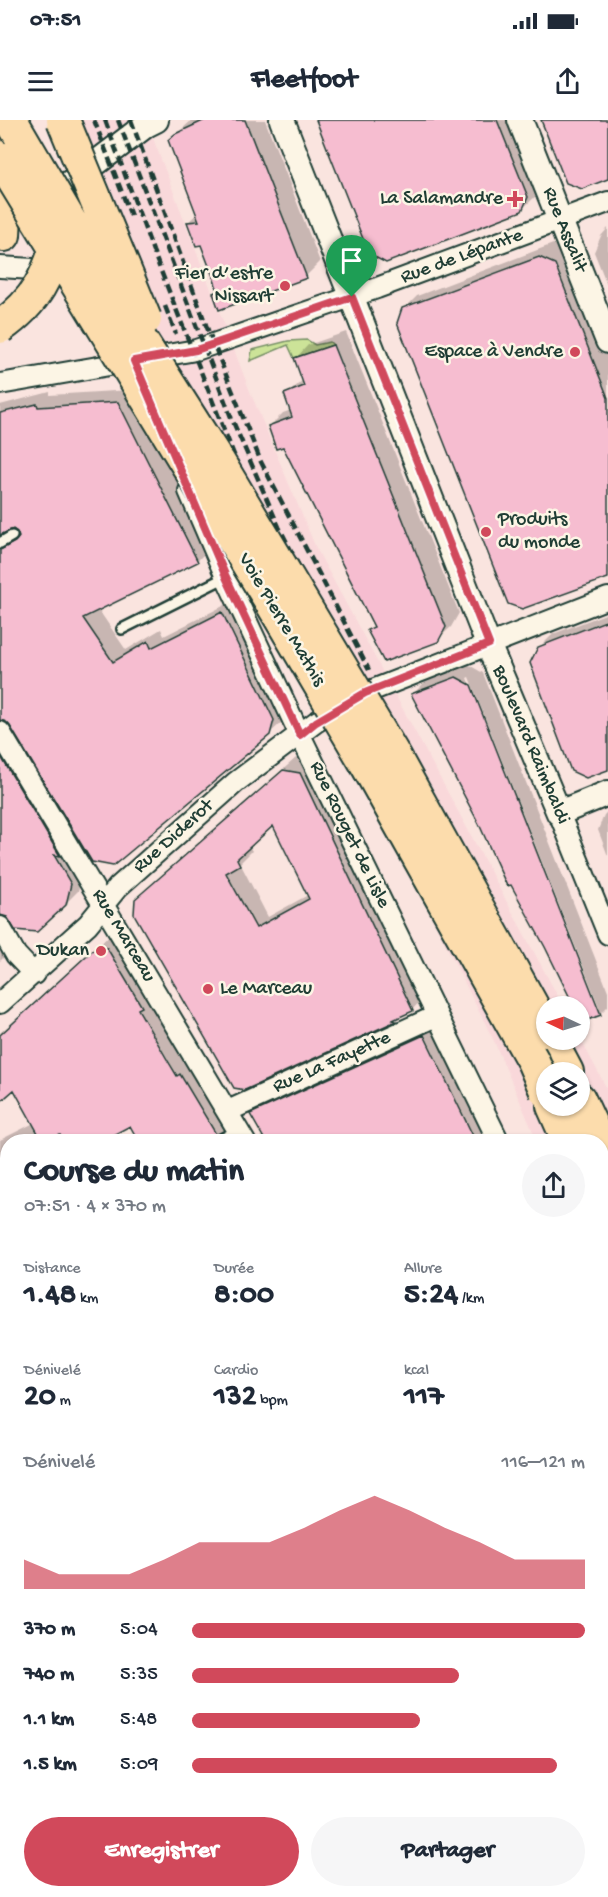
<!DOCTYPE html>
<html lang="fr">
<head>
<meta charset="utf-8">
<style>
	:root { --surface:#fff; --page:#f6f6f7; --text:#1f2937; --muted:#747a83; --accent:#d1495b }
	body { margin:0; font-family:"Gochi Hand",sans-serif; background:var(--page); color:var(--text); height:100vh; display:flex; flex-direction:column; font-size:22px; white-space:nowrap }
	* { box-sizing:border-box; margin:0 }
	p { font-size:20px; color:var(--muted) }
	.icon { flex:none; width:33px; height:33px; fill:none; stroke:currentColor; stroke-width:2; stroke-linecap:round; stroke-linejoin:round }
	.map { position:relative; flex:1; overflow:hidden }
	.side { position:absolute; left:0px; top:1014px; width:609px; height:764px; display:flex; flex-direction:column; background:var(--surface); border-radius:24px 24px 0 0; box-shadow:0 2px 4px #0004 }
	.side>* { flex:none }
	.needle { width:39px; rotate:274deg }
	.buttons { position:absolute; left:536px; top:876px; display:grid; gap:12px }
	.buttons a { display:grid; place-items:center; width:54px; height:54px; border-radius:50%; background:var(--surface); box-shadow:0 2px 4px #0004; font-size:30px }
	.pin { position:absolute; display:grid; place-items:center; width:51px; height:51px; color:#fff; margin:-62px -26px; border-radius:50% 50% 50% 0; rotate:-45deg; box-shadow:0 0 6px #0007 }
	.pin .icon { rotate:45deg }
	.round { display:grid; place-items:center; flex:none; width:63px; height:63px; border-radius:32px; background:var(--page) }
	.summary { display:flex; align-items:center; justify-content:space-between; height:102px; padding:0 24px }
	h1 { font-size:33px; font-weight:700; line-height:45px }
	.metrics { display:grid; grid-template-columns:repeat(3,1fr); gap:9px; height:102px; padding:6px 24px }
	.metrics div { display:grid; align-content:center }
	.metrics b { font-size:30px; font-weight:700 }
	.metrics small { font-size:16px; font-weight:400 }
	.metrics p { font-size:16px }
	.chart { height:168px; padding:12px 24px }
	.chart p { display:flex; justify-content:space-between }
	.chart svg { width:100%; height:108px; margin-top:6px; fill:var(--accent); opacity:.7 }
	.action { display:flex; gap:12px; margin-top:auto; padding:12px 24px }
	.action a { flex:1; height:69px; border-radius:36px; background:var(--accent); color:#fff; font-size:24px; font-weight:700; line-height:69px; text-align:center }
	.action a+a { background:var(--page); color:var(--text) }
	ul { padding:0 24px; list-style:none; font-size:20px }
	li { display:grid; grid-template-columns:96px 72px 1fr; align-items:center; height:45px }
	li i { height:15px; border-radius:8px; background:var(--accent) }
	.status { display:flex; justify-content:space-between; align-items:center; height:42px; padding:0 30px; background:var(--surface); direction:ltr }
	.status svg { height:16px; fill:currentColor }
	header { display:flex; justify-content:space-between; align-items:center; height:78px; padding:0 24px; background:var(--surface); font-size:27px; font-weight:700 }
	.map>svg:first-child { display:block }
</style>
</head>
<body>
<div class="status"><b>07:51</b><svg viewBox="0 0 49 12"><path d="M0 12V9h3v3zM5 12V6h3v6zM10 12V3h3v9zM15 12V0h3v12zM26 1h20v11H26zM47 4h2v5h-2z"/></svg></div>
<header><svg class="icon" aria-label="menu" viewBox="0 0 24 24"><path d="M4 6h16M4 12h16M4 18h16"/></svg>Fleetfoot<svg class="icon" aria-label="share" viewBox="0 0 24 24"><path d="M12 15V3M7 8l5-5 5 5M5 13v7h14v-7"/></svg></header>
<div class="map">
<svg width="608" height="1777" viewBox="0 0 608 1777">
	<rect width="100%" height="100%" fill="#fae4df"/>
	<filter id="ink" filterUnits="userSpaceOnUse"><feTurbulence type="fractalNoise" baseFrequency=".0167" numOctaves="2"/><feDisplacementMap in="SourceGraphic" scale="12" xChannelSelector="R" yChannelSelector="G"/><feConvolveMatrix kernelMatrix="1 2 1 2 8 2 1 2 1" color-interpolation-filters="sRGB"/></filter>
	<g filter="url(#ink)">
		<path fill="#f9d8da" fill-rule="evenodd" d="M73 0H146L251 274 316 428 563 886H546V920H579V916L608 971V1254L602 1257V1022L537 1021 494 921 429 792 304 566 223 387ZM546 952H579V986H546Z
			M7 1340 8 1499 0 1502V1343Z"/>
		<path fill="#cce398" stroke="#769066" stroke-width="1.5" d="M307 220 315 225 330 222 333 225 294 238 288 225 250 241 252 230 288 221Z
			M7 1041V1121L0 1125V1045Z"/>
		<path fill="#0003" fill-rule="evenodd" d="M192 0H265L320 142 306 156 215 173 219 169 202 123 188 102 198 93 170 20Z
			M317 0H519L538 74 521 90Z
			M608 108V167L594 132 601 116Z
			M553 124 567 131 608 233V456L404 189 417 176Z
			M346 212 459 493 451 507 437 520 369 510 374 505 284 325 269 307 283 293 291 290 286 275 303 260 295 239 308 225Z
			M131 270 210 428 197 441 98 489 126 530 161 509 164 516 235 480 283 601 269 614 11 605 1 598 2 605 83 751 78 771 65 784 0 763V285L50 272V275ZM11 408 17 409 20 415 14 418 6 413Z
			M608 493V648L539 528 553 514Z
			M469 545 483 553 608 871V886L600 894H579V886H576L546 826 413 574 425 562ZM469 557 600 889H597L467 558Z
			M296 638 312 641 424 877 412 890 399 895 395 900 245 969 150 767ZM274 704 308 775 268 797 240 743 252 731 249 726Z
			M608 691V736L598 710 604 695Z
			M0 797 13 819V828L0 841Z
			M113 812 225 1003V1010L244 1022H141L131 1004 109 1015 113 1022H8V1040L0 1043V1020L34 1003 16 969 0 982V913L48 872Z
			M439 903 485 999 484 1022H268L252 994 266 980Z
			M8 1128V1221L0 1222V1131Z
			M602 1225H608V1544L602 1545Z
			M8 1231V1273L0 1260V1238Z
			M0 1303 8 1317V1364L0 1371Z
			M8 1453V1737L0 1744V1456Z
			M602 1550H608V1777H515V1770H602Z
			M30 1770H103L104 1777H18Z
			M143 1770H478L479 1777H143Z"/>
		<path fill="#f6bdd0" stroke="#1f3d34" stroke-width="1.5" fill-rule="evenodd" d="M205 0H245L307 158 219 190 213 173 218 171 212 154 201 125 196 126 187 102 199 101 168 20 175 14Z
			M316 0H497L528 77 522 91 386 143 369 134Z
			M541 0H608V59L582 69 566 63Z
			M539 137 555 144 608 278V458L522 489 508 484 397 203 402 188Z
			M333 225 446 507 438 522 384 542 367 510 374 507 283 327 276 329 268 306 292 297 284 274 304 266 294 238Z
			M118 282 198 442 83 498 113 542 148 521 151 528 222 492 274 600 270 615 113 746 92 742 10 606 6 602 0 600V430L15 422 19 417 17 412 13 409 0 415V293L37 284 38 287Z
			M608 500V650L586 658 571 651 530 543 538 527Z
			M456 557 471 565 601 895 582 902 579 897V886H574L545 827 511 765 507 766 479 704 411 574Z
			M0 635 60 736 54 735 71 764 66 785 37 812 15 810 7 797 0 795Z
			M283 650 300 653 413 891 393 900 396 901 245 970 234 968 134 794 135 779ZM273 706 309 779 256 808 226 753 240 745 237 739Z
			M96 827 107 828 142 887 138 889 168 941 177 956 180 954 216 1014 210 1019 205 1021 139 1022 130 1006 100 1022H64L60 1015 43 1022 14 970 0 982V915Z
			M424 915 476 1022H266L250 994Z"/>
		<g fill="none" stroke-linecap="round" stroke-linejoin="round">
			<g stroke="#1f3d34" stroke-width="14">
				<path id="service" d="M0 423 12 416
					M122 509 226 457
					M216 1022 238 1010
					M0 1131 8 1127
					M602 1552H606
					M0 1740 8 1753"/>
			</g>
			<g stroke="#1f3d34" stroke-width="20">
				<path id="pedestrian" d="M0 1388 8 1386
					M0 1446 8 1443"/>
			</g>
			<g stroke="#1f3d34" stroke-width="24">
				<path id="minor" d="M0 147 33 149 54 157
					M0 264 196 230 377 168 608 82
					M189 371 226 457 300 615 499 1022
					M0 612 245 1022
					M559 693 608 814
					M0 807 16 835 34 854
					M0 883 88 804 118 767 236 662 316 602 365 573 608 478
					M228 991 436 896
					M602 1214 608 1222
					M0 1236 8 1233
					M0 1302 8 1315
					M115 1770V1777
					M487 1770V1777
					M0 1773 8 1769"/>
			</g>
			<g stroke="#1f3d34" stroke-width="28">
				<path id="tertiary" d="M282 0 488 524 559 693 608 673
					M520 0 608 221
					M42 84 146 5 156 0"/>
			</g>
			<g stroke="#1f3d34" stroke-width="36">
				<path id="trunk" d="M0 18 7 58 4 115
					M550 920 567 952
					M579 979 599 1022
					M553 986 569 1022
					M602 1105 608 1122"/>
			</g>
			<use href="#service" stroke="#fcf5e5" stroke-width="9"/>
			<use href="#pedestrian" stroke="#fcf5e5" stroke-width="15"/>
			<use href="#minor" stroke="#fcf5e5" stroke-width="20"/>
			<use href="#tertiary" stroke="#fcf5e5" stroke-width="24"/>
			<use href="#trunk" stroke="#fcdcac" stroke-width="32"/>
			<path stroke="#1f3d34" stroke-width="1.5" d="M602 1186 608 1183
				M602 1198 608 1196
				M0 1411 8 1408
				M0 1424 8 1421"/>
			<path stroke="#1f3d34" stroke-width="4.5" stroke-dasharray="9 4.5" stroke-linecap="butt" d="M94 0 131 96
				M105 0 153 131 240 350
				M118 0 231 297 279 407 302 452
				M131 0 206 205 261 342 369 550
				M165 186 176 214"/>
			<g stroke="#1f3d34" stroke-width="36" stroke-linecap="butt">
				<path id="trunk-bridge" d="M11 0 123 192 218 341 392 632 546 911
					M63 0 145 199
					M0 38 268 477 368 647 533 941 546 971
					M0 207C37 181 48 156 60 115"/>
			</g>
			<use href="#trunk-bridge" stroke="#fcdcac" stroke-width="32"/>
		</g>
	</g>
	<g fill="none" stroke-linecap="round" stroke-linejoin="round" filter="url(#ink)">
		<g stroke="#fff" stroke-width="12">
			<path id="route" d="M352 177 489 524 365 573 316 602 300 615 226 457 134 241 196 230Z"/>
		</g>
		<use href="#route" stroke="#d1495b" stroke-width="8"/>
	</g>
	<g fill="#d1495b" stroke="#fcf5e5" stroke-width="2">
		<path d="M512 70h6v6h6v6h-6v6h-6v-6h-6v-6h6z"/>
		<circle cx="285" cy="166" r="6"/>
		<circle cx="575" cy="232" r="6"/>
		<circle cx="486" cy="412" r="6"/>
		<circle cx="101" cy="831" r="6"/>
		<circle cx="208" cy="869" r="6"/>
	</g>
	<g text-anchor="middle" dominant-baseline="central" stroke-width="5" stroke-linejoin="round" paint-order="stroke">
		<g font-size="20" fill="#1f3d34" stroke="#fcf5e5" text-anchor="end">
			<text x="503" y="79">La Salamandre</text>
			<text x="273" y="154">Fier d’estre<tspan x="273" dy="23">Nissart</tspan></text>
			<text x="563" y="232">Espace à Vendre</text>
			<text x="498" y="400" text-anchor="start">Produits<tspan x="498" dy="23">du monde</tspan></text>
			<text x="89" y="831">Dukan</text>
			<text x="220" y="869" text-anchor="start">Le Marceau</text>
		</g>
		<g font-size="20" fill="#1f3d34" stroke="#fcf5e5">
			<text transform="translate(564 110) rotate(68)">Rue Assalit</text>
			<text transform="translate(462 137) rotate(-20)">Rue de Lépante</text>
			<text transform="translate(281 500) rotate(59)">Voie Pierre Mathis</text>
			<text transform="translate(530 625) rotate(67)">Boulevard Raimbaldi</text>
			<text transform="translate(349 715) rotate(64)">Rue Rouget de Lisle</text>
			<text transform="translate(174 717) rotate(-42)">Rue Diderot</text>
			<text transform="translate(123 816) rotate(59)">Rue Marceau</text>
			<text transform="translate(332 943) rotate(-24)">Rue La Fayette</text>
		</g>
	</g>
</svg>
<div class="buttons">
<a><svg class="needle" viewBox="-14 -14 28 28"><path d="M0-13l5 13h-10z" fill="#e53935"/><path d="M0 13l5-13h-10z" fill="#747a83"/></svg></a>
<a><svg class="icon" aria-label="layers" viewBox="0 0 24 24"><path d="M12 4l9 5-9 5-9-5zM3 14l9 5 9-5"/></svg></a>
</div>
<div class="pin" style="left:352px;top:177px;background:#1e9e55"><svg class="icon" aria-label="arrive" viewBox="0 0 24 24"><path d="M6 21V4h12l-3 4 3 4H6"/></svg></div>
<section class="side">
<div class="summary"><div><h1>Course du matin</h1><p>07:51 · 4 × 370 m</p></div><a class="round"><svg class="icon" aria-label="share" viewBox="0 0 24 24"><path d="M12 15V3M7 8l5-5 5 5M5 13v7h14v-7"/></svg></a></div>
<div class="metrics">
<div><p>Distance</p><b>1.48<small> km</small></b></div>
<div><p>Durée</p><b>8:00</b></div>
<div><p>Allure</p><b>5:24<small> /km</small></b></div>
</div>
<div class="metrics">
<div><p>Dénivelé</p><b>20<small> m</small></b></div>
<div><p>Cardio</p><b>132<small> bpm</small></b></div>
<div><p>kcal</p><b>117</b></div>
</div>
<div class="chart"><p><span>Dénivelé</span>116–121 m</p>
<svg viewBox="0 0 160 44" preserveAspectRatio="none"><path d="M0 44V32L10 38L20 38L30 38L40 32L50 25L60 25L70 25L80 19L90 12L100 6L110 12L120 19L130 25L140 32L150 32L160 32V44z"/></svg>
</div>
<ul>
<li><b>370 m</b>5:04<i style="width:100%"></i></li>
<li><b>740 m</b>5:35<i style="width:68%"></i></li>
<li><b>1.1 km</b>5:48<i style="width:58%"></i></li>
<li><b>1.5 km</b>5:09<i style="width:93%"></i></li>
</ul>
<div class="action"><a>Enregistrer</a><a>Partager</a></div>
</section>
</div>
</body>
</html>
